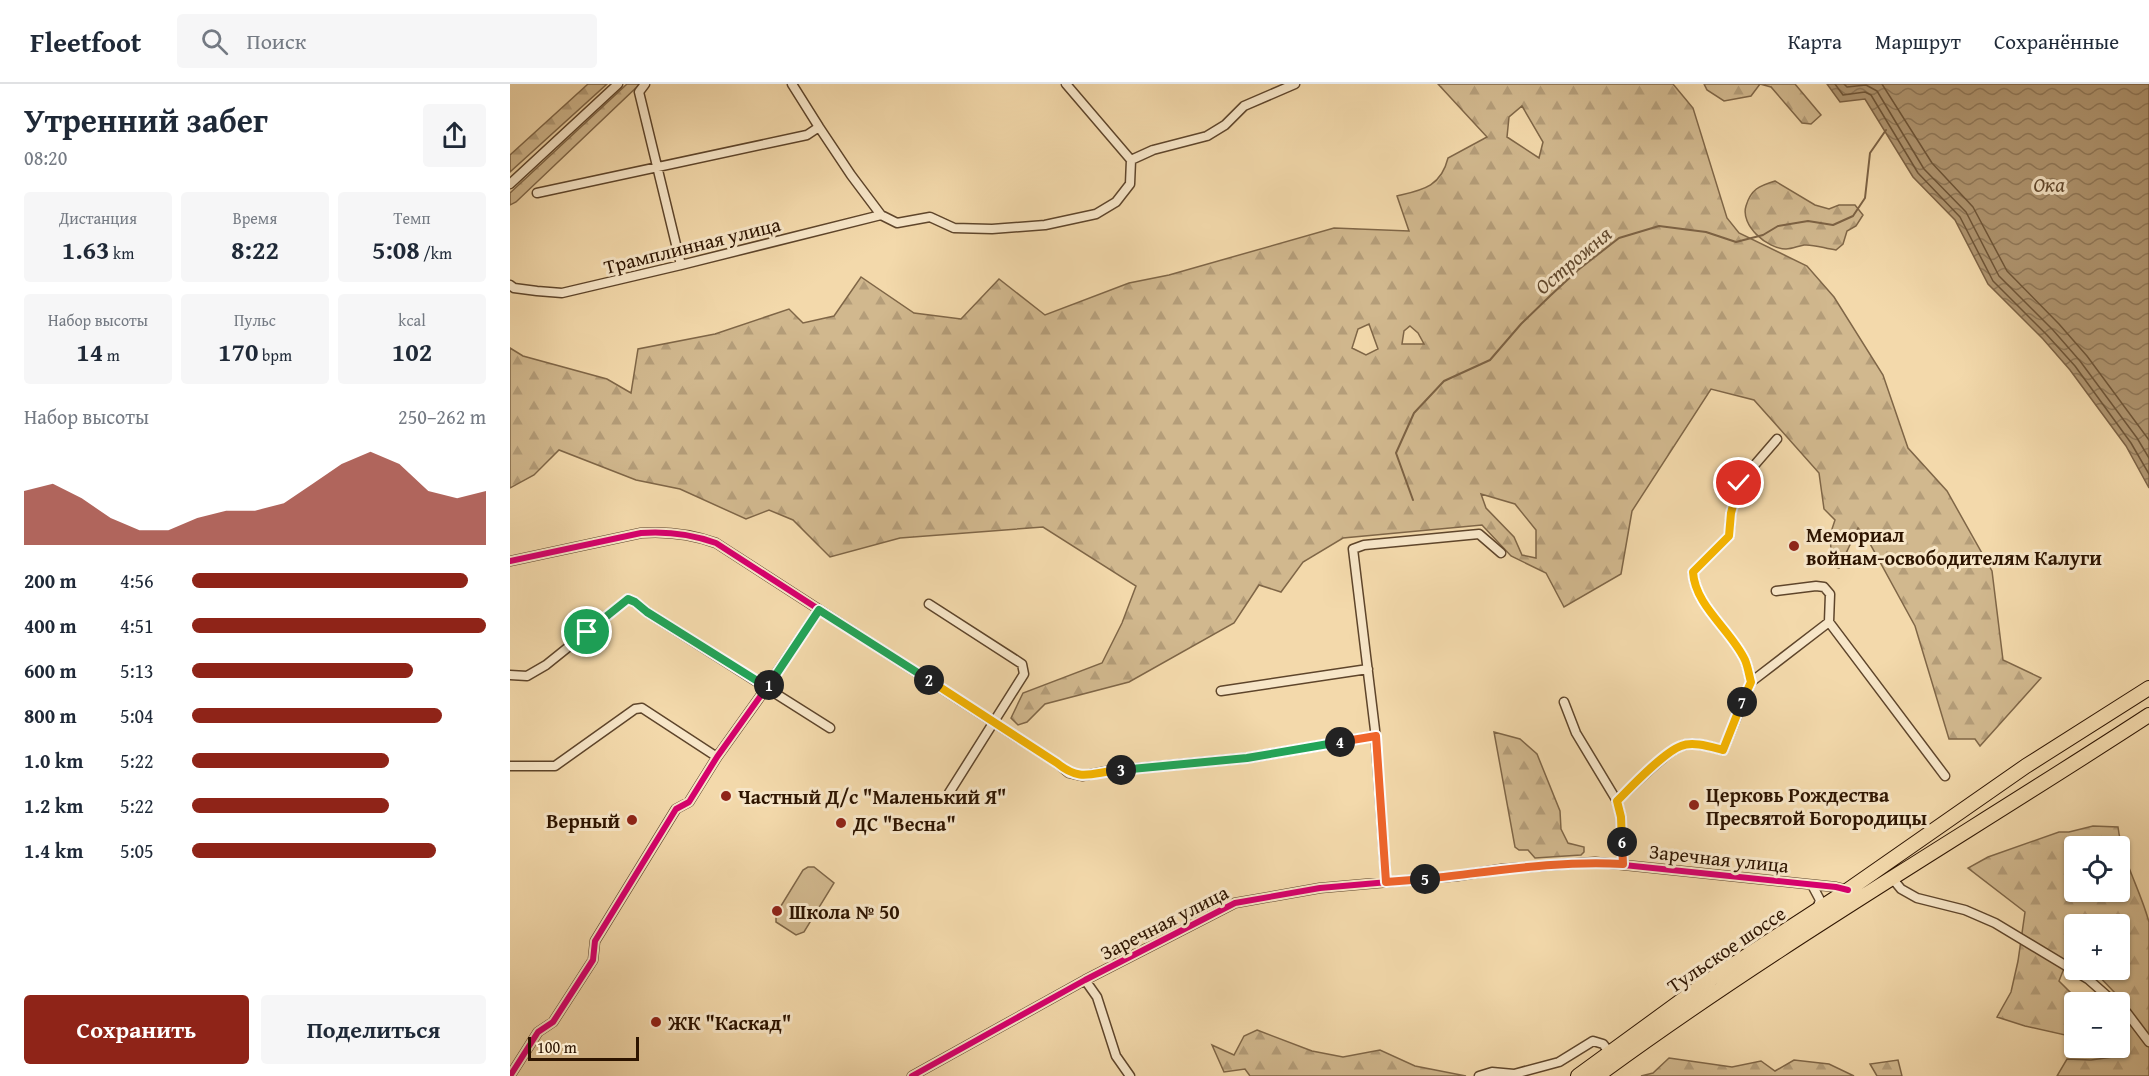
<!DOCTYPE html>
<html lang="ru">
<head>
<meta charset="utf-8">
<style>
	:root { --surface:#fff; --page:#f6f6f7; --text:#1f2937; --muted:#747a83; --line:#e0e1e3; --accent:#8f2418 }
	body { margin:0; font-family:"Gentium Book Plus",serif; background:var(--page); color:var(--text); height:100vh; display:flex; flex-direction:column; font-size:22px; white-space:nowrap }
	* { box-sizing:border-box; margin:0 }
	p { font-size:20px; color:var(--muted) }
	.icon { flex:none; width:33px; height:33px; fill:none; stroke:currentColor; stroke-width:2; stroke-linecap:round; stroke-linejoin:round }
	.map { position:relative; flex:1; overflow:hidden }
	.side { display:flex; flex-direction:column; background:var(--surface); width:510px }
	.side>* { flex:none }
	.fabs { position:absolute; left:1554px; top:752px; display:grid; gap:12px }
	.fabs a { display:grid; place-items:center; width:66px; height:66px; border-radius:6px; background:var(--surface); box-shadow:0 2px 4px #0004; font-size:30px }
	.scale { position:absolute; left:18px; bottom:15px; width:111px; box-sizing:border-box; padding-left:6px; border:3px solid #2d1400; border-top:0; font-size:16px; line-height:21px; white-space:nowrap; color:#2d1400; -webkit-text-stroke:4px #f7e6c8; paint-order:stroke }
	.pin { position:absolute; display:grid; place-items:center; width:51px; height:51px; color:#fff; margin:-26px; border:3px solid #fff; border-radius:50%; box-shadow:0 2px 6px #0007 }
	.km { position:absolute; width:30px; height:30px; margin:-15px; border-radius:50%; background:#222; color:#fff; font-size:16px; line-height:30px; text-align:center }
	.round { display:grid; place-items:center; flex:none; width:63px; height:63px; border-radius:6px; background:var(--page) }
	.head { display:flex; align-items:center; justify-content:space-between; height:102px; padding:0 24px }
	h1 { font-size:33px; font-weight:600; line-height:45px }
	.figures { display:grid; grid-template-columns:repeat(3,1fr); gap:9px; height:102px; padding:6px 24px }
	.figures div { display:grid; align-content:center; border-radius:6px; background:var(--page); text-align:center }
	.figures b { font-size:26px; font-weight:600 }
	.figures small { font-size:16px; font-weight:400 }
	.figures p { font-size:16px }
	.chart { height:168px; padding:12px 24px }
	.chart p { display:flex; justify-content:space-between }
	.chart svg { width:100%; height:108px; margin-top:6px; fill:var(--accent); opacity:.7 }
	.primary-button { display:flex; gap:12px; margin-top:auto; padding:12px 24px }
	.primary-button a { flex:1; height:69px; border-radius:6px; background:var(--accent); color:#fff; font-size:24px; font-weight:600; line-height:69px; text-align:center }
	.primary-button a+a { background:var(--page); color:var(--text) }
	ul { padding:0 24px; list-style:none; font-size:20px }
	li { display:grid; grid-template-columns:96px 72px 1fr; align-items:center; height:45px }
	li i { height:15px; border-radius:8px; background:var(--accent) }
	header { display:flex; align-items:center; gap:36px; box-sizing:border-box; height:84px; padding:0 30px; background:var(--surface); border-bottom:2px solid var(--line) }
	header strong { font-size:28px }
	nav { display:flex; gap:33px; margin-inline-start:auto; font-size:21px }
	.search { width:420px; height:54px; background:var(--page); display:flex; align-items:center; gap:15px; box-sizing:border-box; padding:0 21px; border-radius:6px; color:var(--muted); font-size:22px }
	main { display:flex; flex:1; min-height:0 }
	.map>svg:first-child { display:block }
</style>
</head>
<body>
<header>
<strong>Fleetfoot</strong>
<div class="search"><svg class="icon" aria-label="search" viewBox="0 0 24 24"><circle cx="10" cy="10" r="6"/><path d="M15 15l6 6"/></svg>Поиск</div>
<nav><a>Карта</a><a>Маршрут</a><a>Сохранённые</a></nav>
</header>
<main>
<section class="side">
<div class="head"><div><h1>Утренний забег</h1><p>08:20</p></div><a class="round"><svg class="icon" aria-label="share" viewBox="0 0 24 24"><path d="M12 15V3M7 8l5-5 5 5M5 13v7h14v-7"/></svg></a></div>
<div class="figures">
<div><p>Дистанция</p><b>1.63<small> km</small></b></div>
<div><p>Время</p><b>8:22</b></div>
<div><p>Темп</p><b>5:08<small> /km</small></b></div>
</div>
<div class="figures">
<div><p>Набор высоты</p><b>14<small> m</small></b></div>
<div><p>Пульс</p><b>170<small> bpm</small></b></div>
<div><p>kcal</p><b>102</b></div>
</div>
<div class="chart"><p><span>Набор высоты</span>250–262 m</p>
<svg viewBox="0 0 160 44" preserveAspectRatio="none"><path d="M0 44V22L10 19L20 25L30 33L40 38L50 38L60 33L70 30L80 30L90 27L100 19L110 11L120 6L130 11L140 22L150 25L160 22V44z"/></svg>
</div>
<ul>
<li><b>200 m</b>4:56<i style="width:94%"></i></li>
<li><b>400 m</b>4:51<i style="width:100%"></i></li>
<li><b>600 m</b>5:13<i style="width:75%"></i></li>
<li><b>800 m</b>5:04<i style="width:85%"></i></li>
<li><b>1.0 km</b>5:22<i style="width:67%"></i></li>
<li><b>1.2 km</b>5:22<i style="width:67%"></i></li>
<li><b>1.4 km</b>5:05<i style="width:83%"></i></li>
</ul>
<div class="primary-button"><a>Сохранить</a><a>Поделиться</a></div>
</section>
<div class="map">
<svg width="1639" height="992" viewBox="0 0 1639 992">
	<defs>
		<pattern id="forest-firs" width="22" height="20" patternUnits="userSpaceOnUse" patternTransform="scale(1.5)"><rect width="22" height="20" fill="#d1b88e"/><path d="M5 1l3.5 6h-7zM16 11l3.5 6h-7z" fill="#b49d79"/></pattern>
		<pattern id="water-waves" width="16" height="10" patternUnits="userSpaceOnUse" patternTransform="scale(1.5)"><rect width="16" height="10" fill="#b09671"/><path d="M0 5q4-4 8 0t8 0" fill="none" stroke="#90795a"/></pattern>
	</defs>
	<rect width="100%" height="100%" fill="#f3d9ab"/>
	<filter id="stains"><feTurbulence type="fractalNoise" baseFrequency=".00333" numOctaves="4"/><feColorMatrix values="0 0 0 0 .2 0 0 0 0 .09 0 0 0 0 .02 0 0 0 .5 -.17"/></filter>
	<radialGradient id="worn" r=".72"><stop offset=".6" stop-color="#630" stop-opacity="0"/><stop offset="1" stop-color="#630" stop-opacity=".3"/></radialGradient>
	<path fill="url(#forest-firs)" stroke="#7f6647" stroke-width="1.5" fill-rule="evenodd" d="M78 0H97L0 88V71Z
		M117 0H130L6 118 0 121V109Z
		M928 0H1163L1183 24 1217 134 1229 149 1297 182 1324 213 1373 291 1398 364 1437 407 1482 487 1493 576 1531 594 1470 662 1465 655H1439L1405 542 1359 458 1348 444 1329 484 1322 482 1320 451 1325 436 1314 425 1309 389 1244 316 1201 305 1122 427 1111 490 1054 523 1036 489 1001 472 972 441 833 454 793 478 771 508 749 501 724 539 619 598 535 620 517 638 508 641 501 634 513 609 592 579 612 539 626 502 533 443 390 454 320 473 283 436 259 426 236 435 170 405 126 396 49 366 24 391 0 404V264L13 272 97 295 121 309 128 265 205 250 279 225 293 239 324 232 351 193 404 229 451 235 489 195 535 231 619 199 659 191 824 144 899 147 887 112C912 106 931 103 938 74L977 53ZM1012 22 1033 58 1029 74 997 53 999 33ZM859 240 868 265 856 271 842 264 848 245ZM900 242 908 249 914 260H892L894 247ZM971 410 1005 420 1026 446V474L1012 471 1004 453 976 424Z
		M1194 0H1285L1311 31 1301 40 1292 39 1261 3 1250 0 1241 12 1214 17 1197 6Z
		M1265 97 1305 121 1319 125 1329 121H1345L1353 131 1346 142 1337 147 1333 160 1326 166C1316 165 1304 160 1294 161 1288 162 1282 165 1276 165 1257 165 1230 141 1236 122 1241 105 1249 102 1265 97Z
		M984 648 1010 655 1027 670 1050 727 1051 745 1058 759 1074 763V768L1071 771 1025 774 1018 766H1009L1005 763Z
		M1583 742 1608 743C1612 776 1630 805 1639 838V992H1547L1557 975 1581 976 1611 972 1608 963H1610V918H1602L1605 909 1582 885H1610V840H1564V866L1562 864 1549 897 1570 918H1564V938L1555 951 1515 942 1487 933 1501 908 1508 877 1515 828 1458 784 1478 773 1549 748H1559ZM1564 762H1610V807H1564Z
		M747 946 802 967 833 973 870 966 905 982 956 992H740L735 985 714 988 702 961 724 971 734 952Z
		M1159 974 1222 983 1251 977 1265 987 1284 976 1319 980 1344 992H1131L1143 989Z
		M1388 976 1392 992H1367L1360 980Z"/>
	<path fill="#d1b88e" stroke="#7f6647" stroke-width="1.5" d="M298 783H304L324 799 294 848 286 851 266 838V830L293 786Z"/>
	<path fill="url(#water-waves)" stroke="#7c6244" stroke-width="1.5" d="M1317 0H1639V404L1616 362 1560 286 1533 255 1478 200 1445 136 1403 93 1355 15 1330 18Z"/>
	<g fill="none" stroke-linecap="round" stroke-linejoin="round">
		<path stroke="#6e5538" stroke-width="1.5" d="M1325 0 1333 11 1355 8 1361 11 1408 89 1450 133 1483 197 1537 251 1565 282 1621 359 1639 390
			M1334 0 1337 3 1356 1 1367 7 1414 85 1456 128 1489 192 1543 246 1570 277 1627 354 1639 374
			M1372 0 1422 79 1463 123 1497 187 1549 240 1577 272 1639 356"/>
		<path stroke="#7c6244" stroke-width="2" d="M903 416 886 369 904 329 934 297 980 276 1011 240 1041 211 1068 186 1109 154 1149 142 1196 148 1226 158 1253 151 1268 142 1298 137 1323 141 1343 132 1355 114 1360 69 1376 46"/>
		<g stroke="#5e452b" stroke-width="11">
			<path id="minor" d="M135 0 129 8 171 181
				M282 0 309 43 341 91 371 131 387 139 420 133 444 144 482 145 535 141 586 130 606 118 620 100 621 76 556 0
				M621 76 643 66 697 52 715 41 734 22 785 0
				M0 100 108 0
				M27 109 297 51 309 43
				M0 201 4 204 27 207 52 209 171 181 371 131
				M0 477 131 449C158 447 181 450 206 459L547 679 559 689 572 692 598 687 737 674 865 652
				M1266 507 1306 502 1314 503 1320 510 1319 538 1241 598C1239 591 1238 583 1235 576 1221 546 1185 522 1183 488L1219 452 1221 429 1229 399 1267 355
				M419 520 512 580 514 590 439 709
				M1319 538 1435 692
				M0 591 17 592 36 581 118 515 125 518 137 528 320 644
				M711 607 858 585
				M1054 618 1066 649 1107 717 1111 733 1113 780
				M0 682H45L125 625 132 624 207 673
				M1107 717C1122 703 1154 669 1171 662 1183 657 1201 663 1213 666L1241 598
				M1382 794 1391 805 1407 814 1455 826 1485 839 1578 895 1604 918
				M876 798 865 646 843 465 854 461 969 450 991 469
				M1302 801 1310 816 1307 825
				M575 896 587 913 606 972 620 992
				M1610 922 1617 929 1639 958
				M0 992 28 948 43 938 83 876 85 857 166 725 179 718 207 673 257 603 309 526
				M402 992 575 896 725 819 810 804 947 792 992 785 1085 778 1326 803 1338 806
				M969 992 982 988 1004 990 1049 978 1083 957 1093 960 1100 969"/>
		</g>
		<g stroke="#2d1400" stroke-width="16">
			<path id="primary" d="M1068 992 1201 895 1338 806 1516 682 1639 604
				M1087 992C1264 862 1455 751 1639 631"/>
		</g>
		<use href="#minor" stroke="#f7e6c8" stroke-width="8"/>
		<use href="#primary" stroke="#f3d9ab" stroke-width="14"/>
		<g stroke="#f7e6c8" stroke-width="10">
			<path id="cycleway" d="M0 477 131 449C158 447 181 450 206 459L547 679 559 689 572 692 598 687 737 674 865 652
				M0 992 28 948 43 938 83 876 85 857 166 725 179 718 207 673 257 603 309 526
				M402 992 575 896 725 819 810 804 947 792 992 785 1085 778 1326 803 1338 806"/>
		</g>
		<use href="#cycleway" stroke="#d6006c" stroke-width="6"/>
	</g>
	<g fill="none" stroke-linecap="round" stroke-linejoin="round">
		<g stroke="#fff" stroke-width="12">
			<path id="split-1" d="M77 548 118 515 125 518 137 528 257 603 259 601"/>
		</g>
		<g stroke="#fff" stroke-width="12">
			<path id="split-2" d="M259 601 309 526 419 596"/>
		</g>
		<g stroke="#fff" stroke-width="12">
			<path id="split-3" d="M419 596 547 679C571 699 582 688 611 686"/>
		</g>
		<g stroke="#fff" stroke-width="12">
			<path id="split-4" d="M611 686 737 674 830 658"/>
		</g>
		<g stroke="#fff" stroke-width="12">
			<path id="split-5" d="M830 658 866 652 876 798 915 795"/>
		</g>
		<g stroke="#fff" stroke-width="12">
			<path id="split-6" d="M915 795C980 788 1047 776 1113 780L1112 758"/>
		</g>
		<g stroke="#fff" stroke-width="12">
			<path id="split-7" d="M1112 758 1111 733 1107 717C1121 703 1154 668 1171 662 1183 657 1201 663 1213 666L1232 618"/>
		</g>
		<g stroke="#fff" stroke-width="12">
			<path id="split-8" d="M1229 399 1221 429 1219 452 1183 488C1185 522 1221 546 1235 576 1238 583 1239 591 1241 598L1232 618"/>
		</g>
		<use href="#split-1" stroke="#22a559" stroke-width="8"/>
		<use href="#split-2" stroke="#22a559" stroke-width="8"/>
		<use href="#split-3" stroke="#f5b400" stroke-width="8"/>
		<use href="#split-4" stroke="#22a559" stroke-width="8"/>
		<use href="#split-5" stroke="#f0652b" stroke-width="8"/>
		<use href="#split-6" stroke="#f0652b" stroke-width="8"/>
		<use href="#split-7" stroke="#f5b400" stroke-width="8"/>
		<use href="#split-8" stroke="#f5b400" stroke-width="8"/>
	</g>
	<g fill="#8f2418" stroke="#f7e6c8" stroke-width="2">
		<circle cx="1284" cy="462" r="6"/>
		<circle cx="216" cy="712" r="6"/>
		<circle cx="1184" cy="721" r="6"/>
		<circle cx="122" cy="736" r="6"/>
		<circle cx="331" cy="739" r="6"/>
		<circle cx="267" cy="827" r="6"/>
		<circle cx="146" cy="938" r="6"/>
	</g>
	<g text-anchor="middle" dominant-baseline="central" stroke-width="6" stroke-linejoin="round" paint-order="stroke">
		<g font-size="20" fill="#2d1400" stroke="#f7e6c8">
			<text transform="translate(182 161) rotate(-14)">Трамплинная улица</text>
			<text transform="translate(1209 774) rotate(6)">Заречная улица</text>
			<text transform="translate(654 838) rotate(-27)">Заречная улица</text>
			<text transform="translate(1216 865) rotate(-34)">Тульское шоссе</text>
		</g>
		<g font-size="20" font-weight="bold" fill="#2d1400" stroke="#f7e6c8" text-anchor="start">
			<text x="1296" y="450">Мемориал<tspan x="1296" dy="23">войнам-освободителям Калуги</tspan></text>
			<text x="1196" y="710">Церковь Рождества<tspan x="1196" dy="23">Пресвятой Богородицы</tspan></text>
			<text x="228" y="712">Частный Д/с "Маленький Я"</text>
			<text x="110" y="736" text-anchor="end">Верный</text>
			<text x="343" y="739">ДС "Весна"</text>
			<text x="279" y="827">Школа № 50</text>
			<text x="158" y="938">ЖК "Каскад"</text>
		</g>
		<g font-size="21" font-style="italic" fill="#61482d" stroke="#f7e6c8">
			<text x="1539" y="100">Ока</text>
			<text transform="translate(1063 176) rotate(-40)">Острожня</text>
		</g>
	</g>
	<rect width="100%" height="100%" filter="url(#stains)"/>
	<rect width="100%" height="100%" fill="url(#worn)"/>
</svg>
<div class="fabs">
<a><svg class="icon" aria-label="locate" viewBox="0 0 24 24"><circle cx="12" cy="12" r="6"/><path d="M12 2v4M12 18v4M2 12h4M18 12h4"/></svg></a>
<a>+</a>
<a>−</a>
</div>
<div class="scale">100 m</div>
<div class="pin" style="left:77px;top:548px;background:#1e9e55"><svg class="icon" aria-label="arrive" viewBox="0 0 24 24"><path d="M6 21V4h12l-3 4 3 4H6"/></svg></div>
<div class="pin" style="left:1229px;top:399px;background:#d93025"><svg class="icon" aria-label="check" viewBox="0 0 24 24"><path d="M5 12l5 5 9-10"/></svg></div>
<b class="km" style="left:259px;top:601px">1</b>
<b class="km" style="left:419px;top:596px">2</b>
<b class="km" style="left:611px;top:686px">3</b>
<b class="km" style="left:830px;top:658px">4</b>
<b class="km" style="left:915px;top:795px">5</b>
<b class="km" style="left:1112px;top:758px">6</b>
<b class="km" style="left:1232px;top:618px">7</b>
</div>
</main>
</body>
</html>
